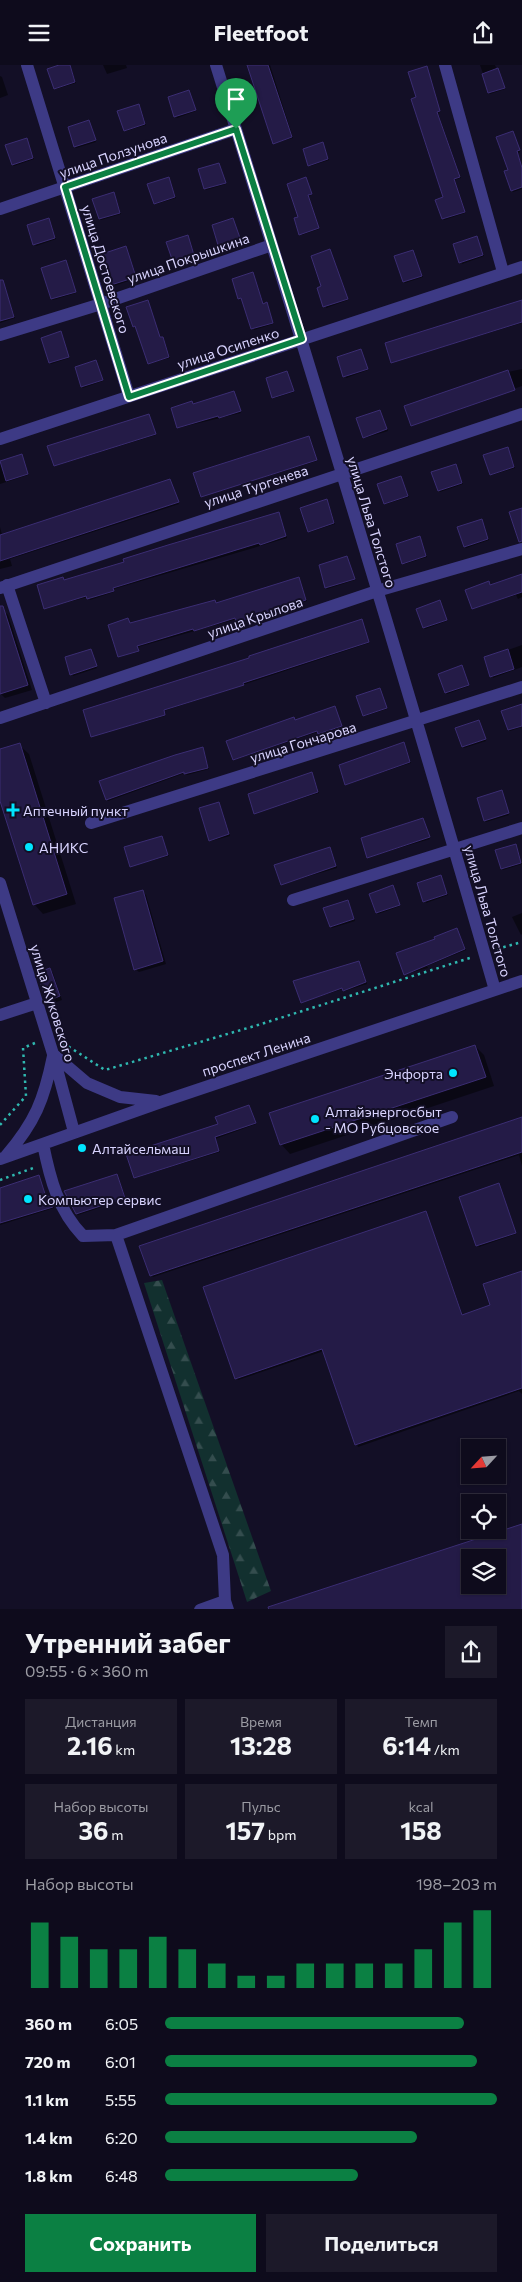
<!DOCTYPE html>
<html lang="ru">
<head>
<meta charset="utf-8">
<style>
	:root { --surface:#0e0b1c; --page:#1c1929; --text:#f1f3f6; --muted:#9b9ba3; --line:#2e2b3b; --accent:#0b8043 }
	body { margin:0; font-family:Commissioner,sans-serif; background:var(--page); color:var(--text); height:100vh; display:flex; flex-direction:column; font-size:19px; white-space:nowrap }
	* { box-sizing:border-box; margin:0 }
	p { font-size:16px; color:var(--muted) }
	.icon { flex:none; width:28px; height:28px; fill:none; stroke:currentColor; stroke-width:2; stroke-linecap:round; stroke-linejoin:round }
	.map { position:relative; height:1544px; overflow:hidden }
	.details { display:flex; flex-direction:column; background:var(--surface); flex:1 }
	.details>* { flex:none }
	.needle { width:32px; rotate:244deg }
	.fabs { position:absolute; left:461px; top:1374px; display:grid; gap:10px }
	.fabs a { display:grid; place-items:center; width:45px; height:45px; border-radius:0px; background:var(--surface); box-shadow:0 1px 4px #0004,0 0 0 1px var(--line); font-size:25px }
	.pin { position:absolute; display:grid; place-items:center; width:42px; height:42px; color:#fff; margin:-51px -21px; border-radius:50% 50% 50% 0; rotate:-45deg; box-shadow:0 0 5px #0007 }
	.pin .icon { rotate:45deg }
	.round { display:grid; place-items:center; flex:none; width:52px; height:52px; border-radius:0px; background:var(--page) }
	.head { display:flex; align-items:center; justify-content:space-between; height:85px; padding:0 25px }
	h1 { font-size:28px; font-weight:700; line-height:38px }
	.metrics { display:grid; grid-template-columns:repeat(3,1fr); gap:8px; height:85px; padding:5px 25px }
	.metrics div { display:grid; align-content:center; border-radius:0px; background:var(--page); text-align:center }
	.metrics b { font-size:25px; font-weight:700 }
	.metrics small { font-size:14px; font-weight:400 }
	.metrics p { font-size:14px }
	.chart { height:140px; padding:10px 25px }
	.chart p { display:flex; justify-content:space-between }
	.chart svg { width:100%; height:90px; margin-top:5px; stroke:var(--accent); stroke-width:6 }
	.primary-button { display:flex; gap:10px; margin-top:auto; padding:10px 25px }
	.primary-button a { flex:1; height:58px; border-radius:0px; background:var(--accent); color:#fff; font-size:20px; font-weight:700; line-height:58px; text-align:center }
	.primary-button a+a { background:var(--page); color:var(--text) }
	ul { padding:0 25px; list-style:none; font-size:16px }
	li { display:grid; grid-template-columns:80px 60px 1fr; align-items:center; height:38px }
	li i { height:12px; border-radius:6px; background:var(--accent) }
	header { display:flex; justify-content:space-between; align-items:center; height:65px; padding:0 25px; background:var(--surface); font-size:22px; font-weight:700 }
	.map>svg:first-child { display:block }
</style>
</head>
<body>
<header><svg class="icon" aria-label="menu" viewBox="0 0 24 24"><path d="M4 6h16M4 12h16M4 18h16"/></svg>Fleetfoot<svg class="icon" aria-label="share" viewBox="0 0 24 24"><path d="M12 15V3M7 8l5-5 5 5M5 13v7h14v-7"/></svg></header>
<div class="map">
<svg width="522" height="1545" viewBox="0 0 522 1545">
	<defs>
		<pattern id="forest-firs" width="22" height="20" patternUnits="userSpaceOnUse" patternTransform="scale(1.25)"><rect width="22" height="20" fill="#12302f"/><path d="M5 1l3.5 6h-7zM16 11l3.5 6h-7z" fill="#344d4e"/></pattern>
	</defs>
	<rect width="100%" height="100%" fill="#130f26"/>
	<path fill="url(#forest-firs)" d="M162 1215 271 1526 247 1537 144 1218Z"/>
	<path fill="#0007" fill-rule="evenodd" d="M63 0H70L76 18 56 24Z
		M103 0H126L127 3 107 9Z
		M248 0H270L293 73 274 78Z
		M480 0H495L497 5 499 6 505 24 490 29Z
		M427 2 440 47 438 48 461 113 454 115 465 148 444 155 437 136 445 133 418 33Z
		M0 11 2 12 8 30 0 33Z
		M189 27 196 46 177 53 175 51Z
		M140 41 146 60 126 66 125 65Z
		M90 58 96 77 76 83 69 63Z
		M513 67 520 87 517 88 522 103V124L513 127 509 106Z
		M27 75 34 94 14 101 13 100Z
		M323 80 329 95 311 101 310 100Z
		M219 99 226 119 206 125 199 105Z
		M169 113 176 133 156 139 155 138Z
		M306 114 312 130 308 131 319 164 302 170 299 153Z
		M115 130 121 149 101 155 100 154Z
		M233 155 240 175 221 181 213 161Z
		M50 156 56 174 36 181 35 180Z
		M477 172 484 191 462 199 454 180Z
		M189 173 195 191 175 198 174 196Z
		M126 182 137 213 114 221 113 219Z
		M330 186 348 235 326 243 323 222Z
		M413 186 423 212 405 218 404 216Z
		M67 198 76 228 53 235 52 234Z
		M253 209 264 240H268L273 259 254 265 243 234H239Z
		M0 223H5L15 253 0 258Z
		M522 236V258L392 297Z
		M128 243 164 274 170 293 149 298 137 262 134 261Z
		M62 269 69 293 51 299 50 297Z
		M361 286 368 305 346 313 345 311Z
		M96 296 103 316 83 323 82 321Z
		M522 304V321L411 359 508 307Z
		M287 307 294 327 275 333 273 332Z
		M234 328 241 348 178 363 172 344Z
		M380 346 388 366 365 373 364 372Z
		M149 350 156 370 55 401Z
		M309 373 317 396 202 431Z
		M508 385 515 403 492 410 491 409Z
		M21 390 28 410 0 419V397Z
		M456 401 463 419 440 427 433 408Z
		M401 413 409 432 386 439 385 438Z
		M170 415 179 439 10 494 12 501 0 504V462L2 470Z
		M328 437 335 459 310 467 309 466Z
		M280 450 287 473 114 524V527L90 535 88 532 45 543 63 513 65 516Z
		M482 457 489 475 466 483 465 481Z
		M420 473 427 492 405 499 403 498Z
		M347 493 355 515 327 524 320 501Z
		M522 510V532L518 534 516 530 473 543 489 518 491 521Z
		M299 513 307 536 238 557 237 554 138 582 139 587 119 591 128 554 130 559 215 536 217 539Z
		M440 537 447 556 425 564 424 562Z
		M3 545 8 550 32 625 5 633 0 628V546Z
		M362 555 369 578 164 646 165 651 92 671 251 594Z
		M522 580V602L493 613 485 593Z
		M91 585 97 603 73 611 72 609Z
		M462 602 469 621 447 629 446 627Z
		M380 624 387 644 365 651 364 650Z
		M522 640V662L510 666 509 665Z
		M335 643 342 662 320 670 318 667 234 695 295 656Z
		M479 656 486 676 464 683 457 664Z
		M19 680 29 689 76 839 43 849 34 839 0 732V686Z
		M405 680 411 698 346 719Z
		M203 684 209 704 187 710 185 708 108 736 107 734Z
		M313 710 319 728 255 748Z
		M502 728 509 750 486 757 485 755Z
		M220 740 230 771 211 776 210 775Z
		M424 755 430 774 368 792Z
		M162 772 169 791 131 801Z
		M517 782 522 799 503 805 502 803Z
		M331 784 337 803 282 819Z
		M440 811 448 830 426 838 418 819Z
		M394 823 400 841 378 849 377 847Z
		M143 827 146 830 166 899 139 907 135 904Z
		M348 837 355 856 332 863 325 844Z
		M522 848V869L521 870 512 852Z
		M458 865 466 885 427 901 428 903 405 909Z
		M360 898 367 919 345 926 343 924 302 937Z
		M50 905 53 908 62 935 51 939 48 935Z
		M475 981 484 990 494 1021 290 1089 281 1079Z
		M250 1043 256 1059 215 1074 220 1087 135 1113 127 1090 219 1060Z
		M522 1054V1101L519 1090 153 1212 151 1210Z
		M117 1110 126 1134 78 1150 77 1148Z
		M40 1113 47 1133 50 1134 54 1143 0 1160V1125Z
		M500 1121 516 1169 479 1182 477 1180Z
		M426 1147 463 1251 492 1241 522 1208V1329L519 1326 358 1382 324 1286 238 1315 236 1313Z
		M522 1461V1545H265ZM470 1492H498V1520H470Z"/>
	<path fill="#241b47" stroke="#3b2d73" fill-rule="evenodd" d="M59 0H70L75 17 54 24 47 4Z
		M247 0H268L292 72 273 79Z
		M427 1 440 46 437 47 460 112 454 114 465 147 442 154 435 135 443 132 411 34 416 32 408 7Z
		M498 3 505 23 488 28 482 9Z
		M189 25 196 45 174 52 168 32Z
		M139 39 145 59 124 66 117 46Z
		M89 55 96 75 74 82 68 62Z
		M513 66 520 85 517 86 522 103V122L511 126 504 106 508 105 496 72Z
		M27 73 33 93 12 100 5 80Z
		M323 77 328 94 308 101 303 84Z
		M219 98 226 118 204 124 198 104Z
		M169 112 175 132 154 139 147 119Z
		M306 112 312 129 308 130 319 163 299 170 294 153 298 152 287 119Z
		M114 127 120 148 99 154 92 134Z
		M49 153 55 173 33 180 27 160Z
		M233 153 240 173 218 180 212 160Z
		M188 170 194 190 173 197 166 177Z
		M477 171 483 190 459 198 453 179Z
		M126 181 136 212 111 220 102 189Z
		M330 184 348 234 323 242 317 223 321 221 311 191Z
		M413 185 422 211 403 217 394 191Z
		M66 195 76 227 51 234 41 203Z
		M253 207 263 239 267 237 273 258 251 264 241 233 238 234 232 214Z
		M0 215H3L14 252 0 256Z
		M148 235 160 272H163L169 292 148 299 135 261 133 262 126 242Z
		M522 235V257L391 298 385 278Z
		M61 266 69 292 49 298 41 273Z
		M361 284 368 304 343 312 337 292Z
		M96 295 103 315 81 322 75 302Z
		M508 305 515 325 411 361 404 341Z
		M287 306 294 326 272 333 266 313Z
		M234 326 241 346 219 353 218 351 177 363 171 343 192 336 193 339Z
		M380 345 387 364 363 373 356 353Z
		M149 349 156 369 54 401 47 381Z
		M309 371 317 395 201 432 193 408Z
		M508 382 514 402 490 410 483 390Z
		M22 389 28 409 6 416 0 396Z
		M456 399 462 418 438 426 431 407Z
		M401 411 408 431 384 439 377 419Z
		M170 414 179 437 0 496V470Z
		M327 434 334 458 308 467 300 443Z
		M522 443V476L519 477 509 447Z
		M279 447 286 471 260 480 259 478 113 523 114 526 87 534 86 531 44 544 37 520 63 512 64 515 124 497 123 494 168 480Z
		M482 454 488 474 464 482 457 462Z
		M420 471 426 491 402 499 396 479Z
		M347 491 355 514 325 523 319 500Z
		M522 509V527L472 544 465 525 489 516 490 520Z
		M299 512 306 535 236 557 235 553 194 566 193 564 137 581 139 586 118 592 108 560 128 553 130 558 215 535 216 538Z
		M440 535 447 555 423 563 416 544Z
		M0 541H3L28 620 0 629Z
		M362 554 369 577 243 618 244 620 164 645 165 650 91 672 83 645 249 593V591Z
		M91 584 97 601 70 610 65 592Z
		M508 584 514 604 490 612 484 592Z
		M462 600 469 620 445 628 438 609Z
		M380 623 387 643 363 651 356 631Z
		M522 639V661L508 665 501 646Z
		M335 641 342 661 318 669 317 666 233 695 226 676 294 652 295 655Z
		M479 655 486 674 462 682 455 663Z
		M404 677 410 697 345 720 339 700Z
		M20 678 67 829 33 840 0 736V684Z
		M203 682 208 703 184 709V707L106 735 99 716 175 690Z
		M312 707 318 727 254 749 248 729Z
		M502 725 509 748 484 756 477 733Z
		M219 737 229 769 209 776 199 743Z
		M423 753 430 772 367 793 361 773Z
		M162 771 168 790 130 802 124 782Z
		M516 779 521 798 501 804 495 785Z
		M330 782 336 801 281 820 274 800Z
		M441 810 447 829 423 837 417 818Z
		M393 820 400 840 376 848 369 829Z
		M143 825 163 896 134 905 114 833Z
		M348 835 354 854 330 862 323 843Z
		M457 863 465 884 404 910 396 888 435 874 434 872Z
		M359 896 366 917 343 926 342 923 301 938 293 916Z
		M50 903 60 931 47 936 37 908Z
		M475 980 486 1012 280 1080 269 1048Z
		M249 1040 256 1058 215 1072 219 1086 134 1113 126 1089 218 1059 215 1052Z
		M522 1052V1087L150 1211 139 1181Z
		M117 1109 125 1133 76 1149 64 1126Z
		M39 1110 46 1132 49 1131 53 1142 0 1158V1123Z
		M499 1118 516 1168 476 1181 459 1132Z
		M426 1146 462 1250 490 1240 483 1219 522 1206V1323L355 1380 322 1284 235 1314 203 1222Z
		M522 1459V1545H269L268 1542ZM470 1492H498V1520H470Z"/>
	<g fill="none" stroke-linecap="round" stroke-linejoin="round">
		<path stroke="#2fb8b0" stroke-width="2.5" stroke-dasharray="2.5 4" stroke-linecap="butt" d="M497 884 522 877
			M63 978 105 1005 258 960 473 892
			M0 1060 26 1031 23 983 35 978
			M0 1115 36 1102"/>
		<path stroke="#3d3a85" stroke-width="12" d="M27 0 129 331
			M216 0C312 307 406 615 495 925
			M445 0 503 207
			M0 144 236 64
			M0 270 101 239 272 180
			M0 374 522 202
			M7 520 46 638
			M0 523 522 349
			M0 653 377 526 522 484
			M91 758 522 622
			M0 818 53 989 74 1067
			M293 835 522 763
			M0 950 37 938
			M53 989 87 1018 120 1032 156 1036
			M43 1079C50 1114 58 1145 83 1171L116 1170 452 1052
			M6 1091C35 1057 44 1035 53 991
			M0 1094 161 1037 522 916
			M116 1170 223 1490 225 1536
			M200 1545 225 1536 228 1545"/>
	</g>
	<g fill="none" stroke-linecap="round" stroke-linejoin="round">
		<g stroke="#fff" stroke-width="10">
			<path id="route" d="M236 64 302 274 129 332 65 122Z"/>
		</g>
		<use href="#route" stroke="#0b8043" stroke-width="6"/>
	</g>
	<g fill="#00e5ff" stroke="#130f26" stroke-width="2">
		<path d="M10.5 737.5h5v5h5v5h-5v5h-5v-5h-5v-5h5z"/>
		<circle cx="29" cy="782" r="5"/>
		<circle cx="453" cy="1008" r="5"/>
		<circle cx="315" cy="1054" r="5"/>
		<circle cx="82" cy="1083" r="5"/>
		<circle cx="28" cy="1134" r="5"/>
	</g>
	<g text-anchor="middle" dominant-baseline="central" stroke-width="4" stroke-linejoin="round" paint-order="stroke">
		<g font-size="14" fill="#d9d4ff" stroke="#130f26">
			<text transform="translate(113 90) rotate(-19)">улица Ползунова</text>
			<text transform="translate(188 193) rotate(-19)">улица Покрышкина</text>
			<text transform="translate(106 204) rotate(73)">улица Достоевского</text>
			<text transform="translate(228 283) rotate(-18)">улица Осипенко</text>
			<text transform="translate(256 421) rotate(-18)">улица Тургенева</text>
			<text transform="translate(372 457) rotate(73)">улица Льва Толстого</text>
			<text transform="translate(255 552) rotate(-19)">улица Крылова</text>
			<text transform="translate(303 677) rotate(-17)">улица Гончарова</text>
			<text transform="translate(488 846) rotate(74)">улица Льва Толстого</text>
			<text transform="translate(53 938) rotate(73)">улица Жуковского</text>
			<text transform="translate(256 989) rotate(-18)">проспект Ленина</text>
		</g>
		<g font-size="14" fill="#d9d4ff" stroke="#130f26" text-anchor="start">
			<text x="23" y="745">Аптечный пункт</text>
			<text x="39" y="782">АНИКС</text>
			<text x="443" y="1008" text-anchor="end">Энфорта</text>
			<text x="325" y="1046">Алтайэнергосбыт<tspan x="325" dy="16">- МО Рубцовское</tspan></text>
			<text x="92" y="1083">Алтайсельмаш</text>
			<text x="38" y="1134">Компьютер сервис</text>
		</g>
	</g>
</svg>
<div class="fabs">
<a><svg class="needle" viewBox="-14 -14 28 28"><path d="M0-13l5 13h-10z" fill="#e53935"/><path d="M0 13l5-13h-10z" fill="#9b9ba3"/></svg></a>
<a><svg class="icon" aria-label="locate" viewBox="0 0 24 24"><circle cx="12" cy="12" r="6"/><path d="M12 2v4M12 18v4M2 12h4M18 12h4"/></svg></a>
<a><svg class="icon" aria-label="layers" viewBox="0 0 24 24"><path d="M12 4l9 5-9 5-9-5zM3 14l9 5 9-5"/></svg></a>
</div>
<div class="pin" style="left:236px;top:64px;background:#1e9e55"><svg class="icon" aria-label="arrive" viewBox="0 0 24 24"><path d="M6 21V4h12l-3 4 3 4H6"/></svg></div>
</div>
<section class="details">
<div class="head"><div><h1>Утренний забег</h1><p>09:55 · 6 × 360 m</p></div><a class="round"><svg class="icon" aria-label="share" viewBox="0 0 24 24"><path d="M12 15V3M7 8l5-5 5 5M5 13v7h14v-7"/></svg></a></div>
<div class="metrics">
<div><p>Дистанция</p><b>2.16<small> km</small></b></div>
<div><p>Время</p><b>13:28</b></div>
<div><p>Темп</p><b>6:14<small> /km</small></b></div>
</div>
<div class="metrics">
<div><p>Набор высоты</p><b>36<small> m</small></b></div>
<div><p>Пульс</p><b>157<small> bpm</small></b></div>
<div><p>kcal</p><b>158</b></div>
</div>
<div class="chart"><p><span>Набор высоты</span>198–203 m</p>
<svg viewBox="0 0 160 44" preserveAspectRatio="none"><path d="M5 44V12M15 44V19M25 44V25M35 44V25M45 44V19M55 44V25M65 44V32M75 44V38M85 44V38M95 44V32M105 44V32M115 44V32M125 44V32M135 44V25M145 44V12M155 44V6"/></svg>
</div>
<ul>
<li><b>360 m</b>6:05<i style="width:90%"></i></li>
<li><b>720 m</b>6:01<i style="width:94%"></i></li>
<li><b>1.1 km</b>5:55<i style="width:100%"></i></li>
<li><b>1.4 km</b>6:20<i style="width:76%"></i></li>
<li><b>1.8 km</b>6:48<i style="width:58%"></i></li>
</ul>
<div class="primary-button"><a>Сохранить</a><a>Поделиться</a></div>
</section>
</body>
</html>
